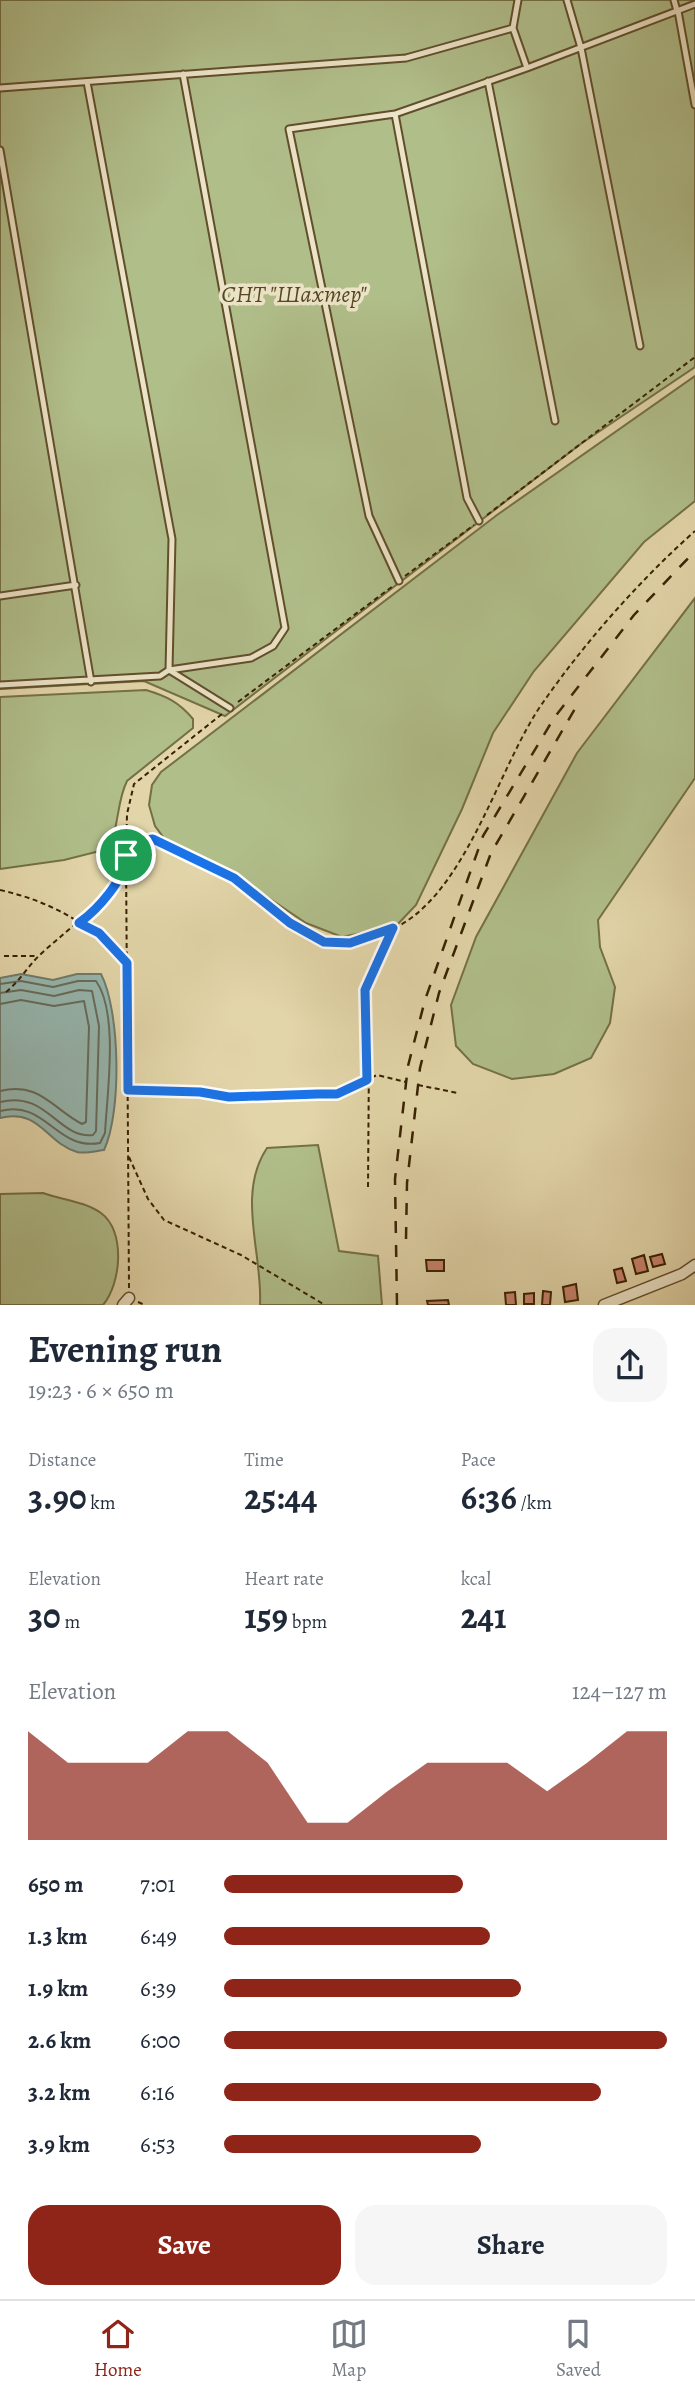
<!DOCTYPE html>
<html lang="en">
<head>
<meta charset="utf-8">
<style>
	:root { --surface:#fff; --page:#f6f6f7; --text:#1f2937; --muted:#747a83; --line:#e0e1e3; --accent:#8f2418 }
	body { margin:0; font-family:Alegreya,serif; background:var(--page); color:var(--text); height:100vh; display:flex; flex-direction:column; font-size:26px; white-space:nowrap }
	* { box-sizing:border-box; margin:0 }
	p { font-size:23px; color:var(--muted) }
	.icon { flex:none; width:38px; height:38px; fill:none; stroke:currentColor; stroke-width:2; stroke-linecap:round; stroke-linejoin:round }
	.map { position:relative; height:1305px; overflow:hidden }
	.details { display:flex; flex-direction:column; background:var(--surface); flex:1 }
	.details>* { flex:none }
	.pin { position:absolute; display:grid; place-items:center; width:60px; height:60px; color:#fff; margin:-30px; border:4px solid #fff; border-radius:50%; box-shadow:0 2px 7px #0007 }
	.round { display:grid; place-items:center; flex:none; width:74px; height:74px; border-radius:21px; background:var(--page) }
	.summary { display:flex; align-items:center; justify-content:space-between; height:119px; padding:0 28px }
	h1 { font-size:38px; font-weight:700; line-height:52px }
	.stats { display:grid; grid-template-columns:repeat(3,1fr); gap:10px; height:119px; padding:7px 28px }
	.stats div { display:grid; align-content:center }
	.stats b { font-size:35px; font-weight:700 }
	.stats small { font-size:19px; font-weight:400 }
	.stats p { font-size:19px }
	.chart { height:196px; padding:14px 28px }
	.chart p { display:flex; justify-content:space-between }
	.chart svg { width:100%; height:126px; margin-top:7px; fill:var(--accent); opacity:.7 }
	.button { display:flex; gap:14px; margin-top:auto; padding:14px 28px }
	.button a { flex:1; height:80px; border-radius:21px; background:var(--accent); color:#fff; font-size:28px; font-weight:700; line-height:80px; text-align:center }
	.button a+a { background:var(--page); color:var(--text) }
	ul { padding:0 28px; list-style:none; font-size:23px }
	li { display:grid; grid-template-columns:112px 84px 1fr; align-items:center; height:52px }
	li i { height:18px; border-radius:9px; background:var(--accent) }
	.tab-bar { display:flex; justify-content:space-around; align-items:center; height:98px; border-top:2px solid var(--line); background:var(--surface); font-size:19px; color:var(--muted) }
	.tab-bar a { display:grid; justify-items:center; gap:4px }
	.tab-bar .selected { color:var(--accent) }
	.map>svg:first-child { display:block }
</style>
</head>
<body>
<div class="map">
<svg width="695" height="1305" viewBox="0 0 695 1305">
	<rect width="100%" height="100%" fill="#e2d5a9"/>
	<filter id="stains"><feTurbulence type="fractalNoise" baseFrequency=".00286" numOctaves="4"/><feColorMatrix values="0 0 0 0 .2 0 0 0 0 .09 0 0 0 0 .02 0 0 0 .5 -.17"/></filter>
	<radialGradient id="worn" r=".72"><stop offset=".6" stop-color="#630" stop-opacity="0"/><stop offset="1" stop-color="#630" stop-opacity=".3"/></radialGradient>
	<path fill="#b0be8a" stroke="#747046" stroke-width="2" d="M0 0H695V367L582 443 225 716 144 681 0 689Z
		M695 376V501L644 542 534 671 493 733 462 809 416 905 396 926 342 937 306 923 224 868 164 838 155 826 149 805 152 785 161 772 497 515Z
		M695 598V778L598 920 600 947 615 987 610 1023 591 1058 554 1074 512 1079 473 1064 456 1046 451 1005 476 937 577 753Z
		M146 690C166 696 179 702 193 719V728L127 781C116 803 120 826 108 849L64 860 0 869V697Z
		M318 1145 339 1251 378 1256 382 1305H260C263 1254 236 1194 267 1148Z
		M43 1193C62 1200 84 1201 101 1213 126 1231 121 1284 103 1305H0V1194Z"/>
	<path fill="#96b7b0" stroke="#707b6b" stroke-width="2" d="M21 974 53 980 77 974H101C120 1011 122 1112 104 1150 96 1151 84 1154 77 1152 46 1143 40 1108 0 1118V978Z"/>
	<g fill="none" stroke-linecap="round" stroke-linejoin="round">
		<path stroke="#676c5a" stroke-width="2" d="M0 984 21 981 53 987 78 981H96C119 1013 107 1094 105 1133L100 1143C56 1151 46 1099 0 1111
			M0 993 21 990 54 996 79 990 92 991 99 1026 96 1131 93 1135C58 1139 47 1090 0 1102
			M0 1004 21 1000 54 1006 84 1001 89 1027 86 1122 82 1124C53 1109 39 1081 0 1091"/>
	</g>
	<path fill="#c9826c" stroke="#382103" stroke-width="2" d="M662 1254 665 1264 653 1267 650 1257Z
		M644 1255 648 1271 636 1274 632 1259Z
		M426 1260H444V1271H427Z
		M622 1268 626 1281 617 1283 614 1270Z
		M576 1284 578 1300 565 1302 563 1287Z
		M543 1291 551 1292 550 1305H542Z
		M515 1292 516 1305H506L505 1293Z
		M534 1293V1304H524V1294Z
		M448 1300 449 1305H428L427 1301Z"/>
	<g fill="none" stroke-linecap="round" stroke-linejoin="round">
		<g stroke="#624e2c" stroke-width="9">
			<path id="service" d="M567 0 581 48 640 346
				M674 0 677 11
				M678 11 695 105
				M513 28 518 0
				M488 81 555 421
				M87 82 172 539 169 670 251 658 273 646 285 628 183 74
				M0 88 406 58 513 28 527 68 695 4
				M395 114 467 498 479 521
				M0 150 91 682
				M399 581 369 516 289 129 395 114 527 68
				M0 596 76 585
				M0 685 160 676 169 670 230 708"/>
		</g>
		<g stroke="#624e2c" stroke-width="13">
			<path id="minor" d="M123 1305 129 1298
				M604 1305 682 1274 695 1265"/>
		</g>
		<path stroke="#382103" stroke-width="2" stroke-dasharray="5 3.5" stroke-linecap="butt" d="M487 515 695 357
			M405 576 474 525
			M238 702 393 586
			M126 855C132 850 139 842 147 840 155 837 165 844 172 847 193 856 215 865 234 878 264 899 288 929 324 942 343 949 367 939 385 932 465 904 497 766 544 701 587 640 639 581 695 531
			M0 890C50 901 93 925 126 963
			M4 956H38
			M6 992C21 980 29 964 43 952 75 923 106 903 125 863
			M418 1085 458 1093
			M129 1090H174L246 1097 337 1094 377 1075 406 1082
			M129 1157 148 1199 164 1220 241 1255 325 1305
			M368 1187 369 1056 363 1003 365 990 393 929
			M129 1288 126 855 127 814 134 784 222 714
			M138 1302 145 1305"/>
		<use href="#service" stroke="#ece4c7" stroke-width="5"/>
		<use href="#minor" stroke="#ece4c7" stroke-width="10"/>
		<path stroke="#382103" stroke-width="2.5" stroke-dasharray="12 12" stroke-linecap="butt" d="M406 1239 407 1183 420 1068 439 993 491 853 576 707
			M397 1305 395 1179 408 1066 425 1000 483 836 554 718 634 615 695 551"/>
	</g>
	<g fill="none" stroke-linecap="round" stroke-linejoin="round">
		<g stroke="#fff" stroke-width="14">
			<path id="route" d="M153 839 234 878 290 923 324 942 350 943 393 928 365 990 367 1080 337 1094H318L229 1097 200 1092 128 1090 127 963 99 933 79 923C97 910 126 879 126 855L147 840Z"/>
		</g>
		<use href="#route" stroke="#1a73e8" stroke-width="9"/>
	</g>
	<g text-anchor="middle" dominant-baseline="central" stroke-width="7" stroke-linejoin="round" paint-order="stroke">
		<g font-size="24" font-style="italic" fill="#564825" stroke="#ece4c7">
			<text x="294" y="294">СНТ "Шахтер"</text>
		</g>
	</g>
	<rect width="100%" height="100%" filter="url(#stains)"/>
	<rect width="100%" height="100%" fill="url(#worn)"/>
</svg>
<div class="pin" style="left:126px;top:855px;background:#1e9e55"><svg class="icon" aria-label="arrive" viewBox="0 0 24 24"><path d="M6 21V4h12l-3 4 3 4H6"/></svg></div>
</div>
<section class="details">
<div class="summary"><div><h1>Evening run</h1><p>19:23 · 6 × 650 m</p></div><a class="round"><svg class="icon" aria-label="share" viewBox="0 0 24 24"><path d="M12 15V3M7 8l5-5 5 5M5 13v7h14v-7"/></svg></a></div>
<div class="stats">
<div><p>Distance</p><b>3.90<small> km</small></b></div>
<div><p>Time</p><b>25:44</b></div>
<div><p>Pace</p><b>6:36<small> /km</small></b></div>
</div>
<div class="stats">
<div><p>Elevation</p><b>30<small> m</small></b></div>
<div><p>Heart rate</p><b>159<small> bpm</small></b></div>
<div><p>kcal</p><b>241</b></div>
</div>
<div class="chart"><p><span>Elevation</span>124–127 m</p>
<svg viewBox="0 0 160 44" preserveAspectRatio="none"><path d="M0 44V6L10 17L20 17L30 17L40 6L50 6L60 17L70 38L80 38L90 27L100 17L110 17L120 17L130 27L140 17L150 6L160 6V44z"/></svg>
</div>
<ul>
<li><b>650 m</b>7:01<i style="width:54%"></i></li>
<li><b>1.3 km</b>6:49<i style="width:60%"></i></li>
<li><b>1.9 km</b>6:39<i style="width:67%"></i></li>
<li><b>2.6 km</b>6:00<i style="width:100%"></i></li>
<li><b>3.2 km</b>6:16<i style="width:85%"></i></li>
<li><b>3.9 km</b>6:53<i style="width:58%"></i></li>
</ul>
<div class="button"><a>Save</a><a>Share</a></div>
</section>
<nav class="tab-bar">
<a class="selected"><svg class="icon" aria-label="home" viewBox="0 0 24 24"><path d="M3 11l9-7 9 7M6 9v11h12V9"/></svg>Home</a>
<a><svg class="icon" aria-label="map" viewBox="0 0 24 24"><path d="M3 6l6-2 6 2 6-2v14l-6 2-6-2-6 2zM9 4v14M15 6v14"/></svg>Map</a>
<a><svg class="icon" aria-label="saved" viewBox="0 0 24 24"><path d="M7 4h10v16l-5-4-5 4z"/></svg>Saved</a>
</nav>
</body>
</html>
